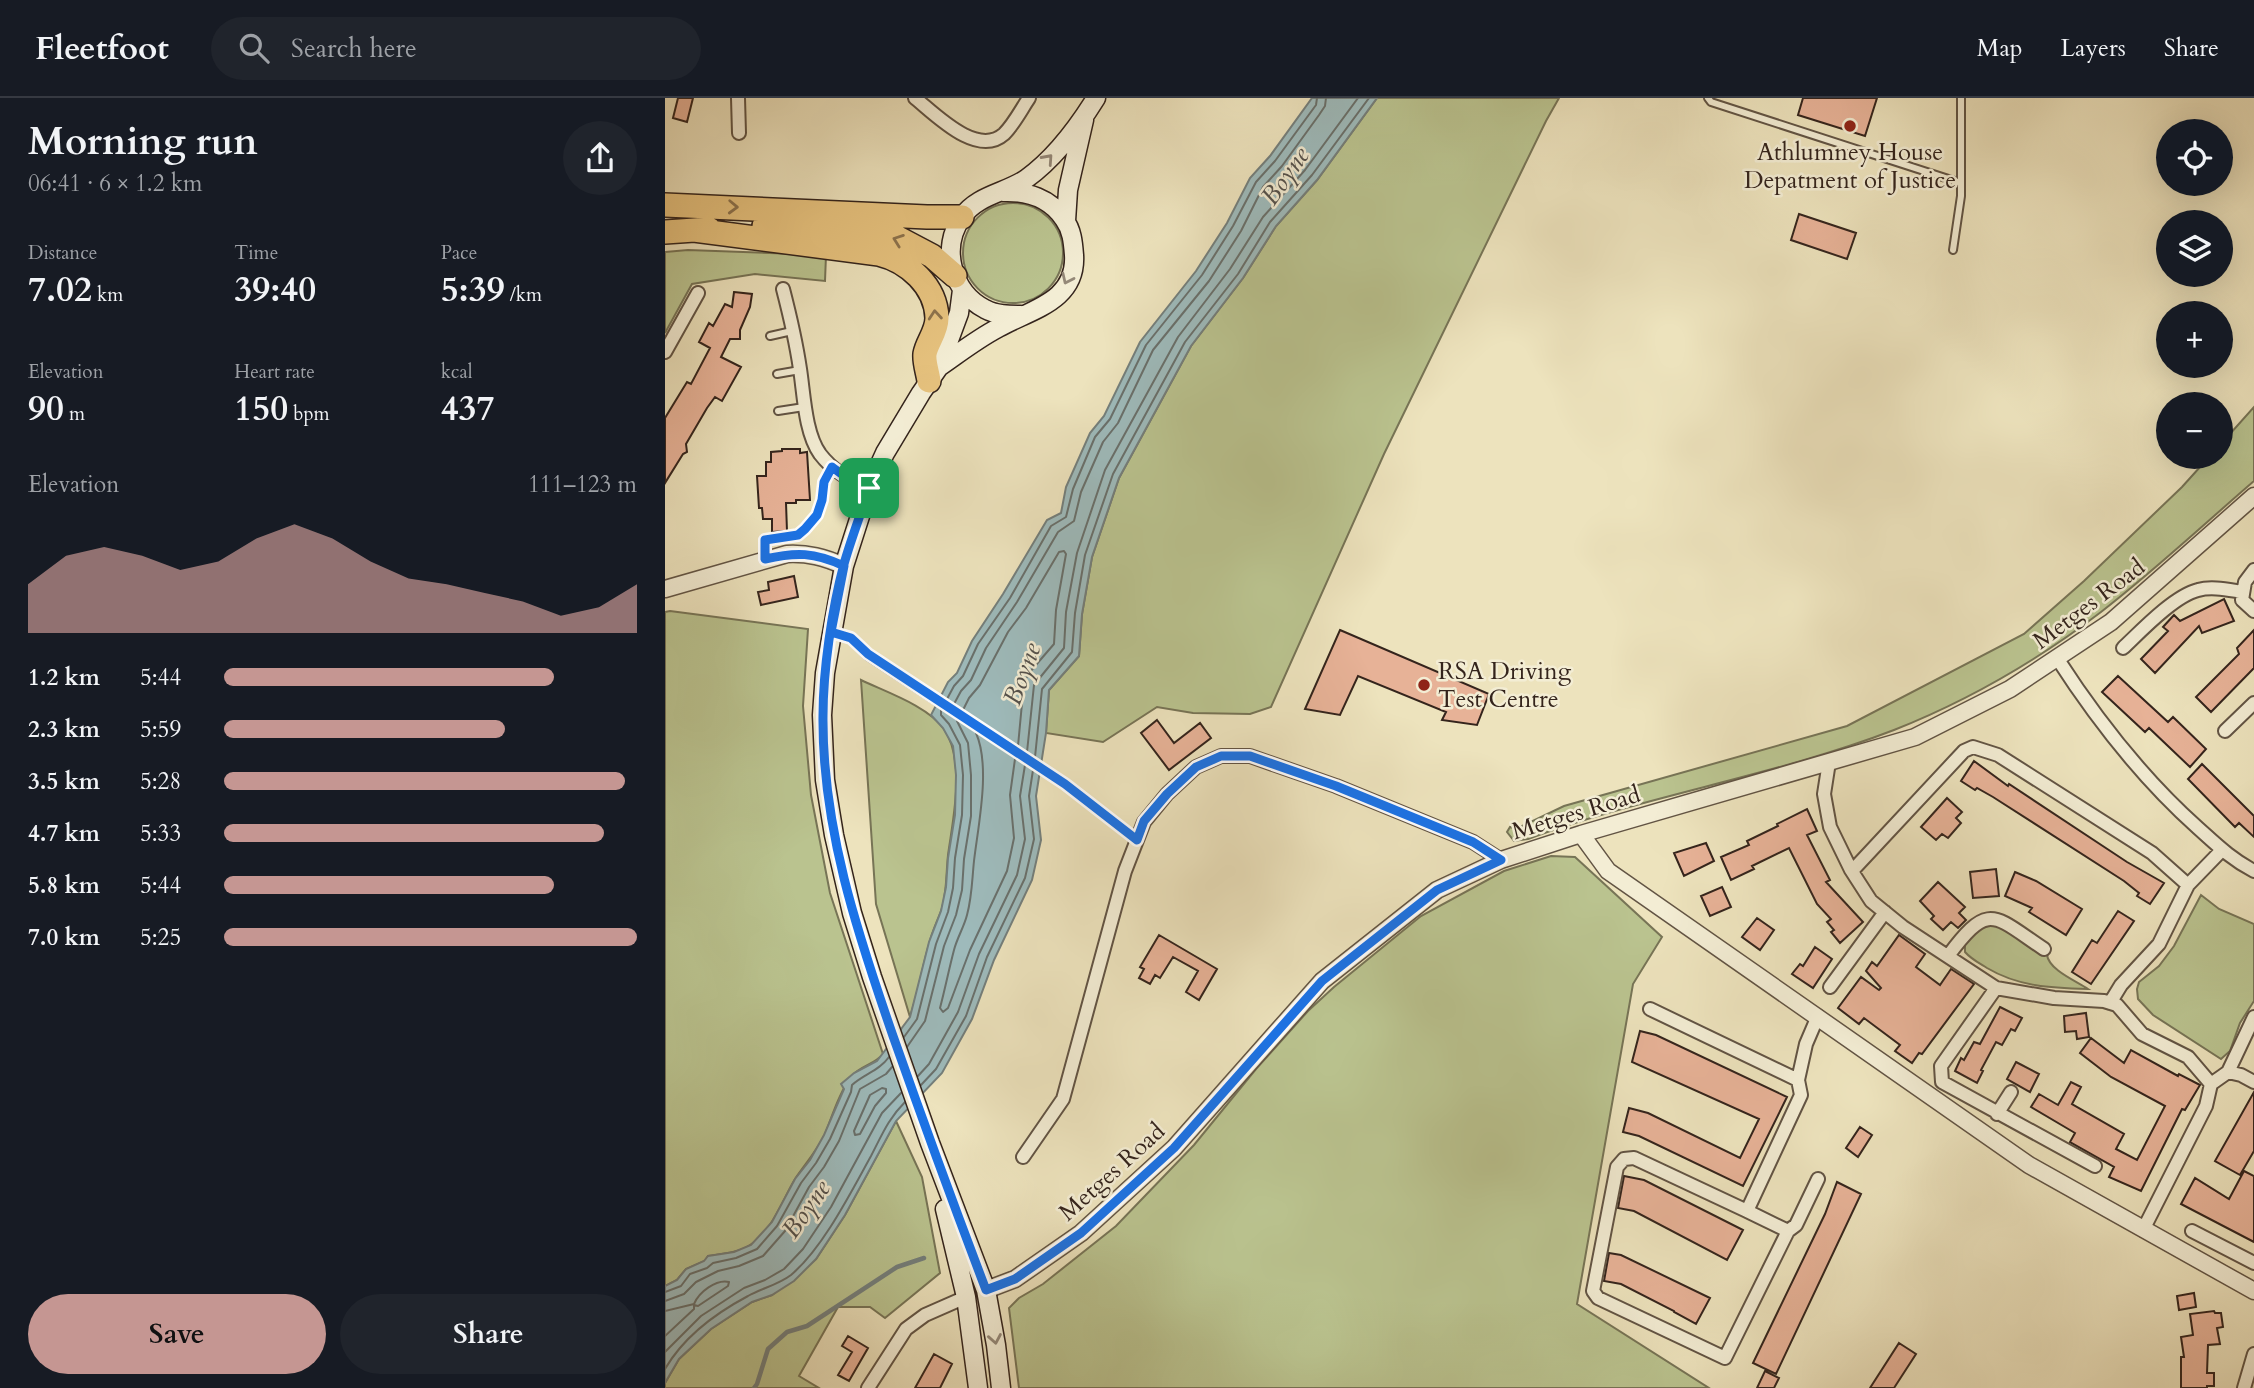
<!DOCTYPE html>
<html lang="en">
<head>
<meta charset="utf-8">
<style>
	:root { --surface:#171b24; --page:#20242c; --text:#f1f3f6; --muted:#9ea1a6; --line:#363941; --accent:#c59692 }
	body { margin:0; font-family:Cardo,serif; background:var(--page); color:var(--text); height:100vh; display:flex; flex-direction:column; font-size:26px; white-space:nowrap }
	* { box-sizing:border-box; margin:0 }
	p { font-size:23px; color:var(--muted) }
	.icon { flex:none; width:38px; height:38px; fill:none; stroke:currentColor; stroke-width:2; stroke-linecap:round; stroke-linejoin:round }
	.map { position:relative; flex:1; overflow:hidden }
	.panel { display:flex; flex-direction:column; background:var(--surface); width:665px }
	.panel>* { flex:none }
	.buttons { position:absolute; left:1491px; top:21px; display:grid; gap:14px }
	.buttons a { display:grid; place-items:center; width:77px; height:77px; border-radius:50%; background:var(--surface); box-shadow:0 7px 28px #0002; font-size:35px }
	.pin { position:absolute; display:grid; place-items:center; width:60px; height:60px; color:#fff; margin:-30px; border-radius:14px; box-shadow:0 4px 10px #0006 }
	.round { display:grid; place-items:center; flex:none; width:74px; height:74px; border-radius:37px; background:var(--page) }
	.overview { display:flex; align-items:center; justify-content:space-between; height:119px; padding:0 28px }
	h1 { font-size:38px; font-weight:600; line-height:52px }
	.metrics { display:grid; grid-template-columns:repeat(3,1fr); gap:10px; height:119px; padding:7px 28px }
	.metrics div { display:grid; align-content:center }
	.metrics b { font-size:35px; font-weight:600 }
	.metrics small { font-size:19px; font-weight:400 }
	.metrics p { font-size:19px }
	.chart { height:196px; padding:14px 28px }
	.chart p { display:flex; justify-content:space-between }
	.chart svg { width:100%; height:126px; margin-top:7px; fill:var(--accent); opacity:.7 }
	.cta { display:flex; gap:14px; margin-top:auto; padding:14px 28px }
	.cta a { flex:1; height:80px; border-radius:42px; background:var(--accent); color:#111; font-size:28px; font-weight:600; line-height:80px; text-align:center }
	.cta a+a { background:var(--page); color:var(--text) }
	ul { padding:0 28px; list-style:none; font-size:23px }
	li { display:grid; grid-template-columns:112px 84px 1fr; align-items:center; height:52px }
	li i { height:18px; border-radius:9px; background:var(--accent) }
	header { display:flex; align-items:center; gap:42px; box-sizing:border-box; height:98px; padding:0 35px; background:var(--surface); border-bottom:2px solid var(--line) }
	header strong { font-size:33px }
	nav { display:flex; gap:38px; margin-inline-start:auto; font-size:24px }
	.search { width:490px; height:63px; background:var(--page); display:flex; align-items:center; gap:18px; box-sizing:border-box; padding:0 24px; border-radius:38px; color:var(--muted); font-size:26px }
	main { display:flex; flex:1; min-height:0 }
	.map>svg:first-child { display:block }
</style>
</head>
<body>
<header>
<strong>Fleetfoot</strong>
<div class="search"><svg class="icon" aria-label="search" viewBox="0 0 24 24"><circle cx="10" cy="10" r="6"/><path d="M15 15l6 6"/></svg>Search here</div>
<nav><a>Map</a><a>Layers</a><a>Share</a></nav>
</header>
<main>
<section class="panel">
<div class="overview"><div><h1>Morning run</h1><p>06:41 · 6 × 1.2 km</p></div><a class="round"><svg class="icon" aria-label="share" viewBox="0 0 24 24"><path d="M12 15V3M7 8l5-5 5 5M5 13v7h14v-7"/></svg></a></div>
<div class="metrics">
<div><p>Distance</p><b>7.02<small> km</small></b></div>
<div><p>Time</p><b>39:40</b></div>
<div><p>Pace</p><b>5:39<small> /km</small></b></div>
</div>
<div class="metrics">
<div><p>Elevation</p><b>90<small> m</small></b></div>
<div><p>Heart rate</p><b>150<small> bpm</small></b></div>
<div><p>kcal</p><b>437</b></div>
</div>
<div class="chart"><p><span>Elevation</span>111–123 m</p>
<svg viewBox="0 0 160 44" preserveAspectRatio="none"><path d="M0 44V27L10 17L20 14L30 17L40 22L50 19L60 11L70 6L80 11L90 19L100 25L110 27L120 30L130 33L140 38L150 35L160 27V44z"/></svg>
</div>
<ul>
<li><b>1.2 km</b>5:44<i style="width:80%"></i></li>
<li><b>2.3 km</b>5:59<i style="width:68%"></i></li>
<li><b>3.5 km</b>5:28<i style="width:97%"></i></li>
<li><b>4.7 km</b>5:33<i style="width:92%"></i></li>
<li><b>5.8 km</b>5:44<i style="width:80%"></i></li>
<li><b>7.0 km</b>5:25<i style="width:100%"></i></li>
</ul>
<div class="cta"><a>Save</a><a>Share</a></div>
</section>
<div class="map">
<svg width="1589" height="1290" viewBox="0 0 1589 1290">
	<rect width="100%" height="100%" fill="#ede3bd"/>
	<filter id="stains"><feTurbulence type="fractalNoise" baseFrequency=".00286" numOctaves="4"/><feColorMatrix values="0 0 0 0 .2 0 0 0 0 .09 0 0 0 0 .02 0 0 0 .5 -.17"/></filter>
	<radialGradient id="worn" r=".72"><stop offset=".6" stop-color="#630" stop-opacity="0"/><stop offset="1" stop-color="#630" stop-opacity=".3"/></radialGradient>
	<path fill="#bac38f" stroke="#777456" stroke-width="2" d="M712 0H894L881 23 719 356 606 609 585 616 528 615 492 609 438 644 381 635 384 592 414 558 417 516 427 459 454 380 526 248 578 180 611 128 652 82Z
		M298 155a50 50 0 1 1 100 0a50 50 0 1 1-100 0Z
		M23 152 161 157 160 183 90 176 27 186 0 235V154Z
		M1589 309V383C1538 427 1489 473 1436 514 1373 562 1302 603 1229 632 1110 678 982 697 863 741L849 743 842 734 845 729 851 731 899 708 1182 628 1359 536 1419 483 1517 389 1544 359H1556V346Z
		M5 513 143 531 138 608 146 697 165 795 218 956C210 966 195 968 188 977 174 994 168 1016 160 1036 152 1053 140 1066 130 1081 118 1101 106 1135 85 1147 73 1155 57 1156 43 1158L40 1163 21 1171 12 1182 0 1188V514Z
		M196 582C221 594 263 608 279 631 301 664 288 720 283 757 281 775 282 793 277 810 273 822 267 833 264 846 257 870 253 895 245 919L211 806Z
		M886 758 910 759 997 839 968 886 912 1206 1044 1290H354L344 1210 354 1200 378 1186 451 1128 529 1047 591 971 643 913 669 889 756 818 839 773Z
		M1536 797 1554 811 1589 826V903L1575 925 1565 953 1556 961 1488 917 1473 901 1472 891 1474 884 1494 868 1509 848Z
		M1329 825 1382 857C1384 872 1411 883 1423 891 1387 890 1354 889 1322 870 1314 865 1306 861 1300 854V846L1317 826Z
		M231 1023 257 1079 275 1175 220 1220 205 1209H173L134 1278 154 1290H0V1285L14 1261 46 1231 87 1204 107 1197 151 1161 180 1117Z"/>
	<path fill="#9ebbbc" stroke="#747f7c" stroke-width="2" d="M647 0H712L652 82 611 128 578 180 526 248 454 380 427 459 417 516 414 558 384 592 381 635 371 698 376 742 367 782 329 862 307 921 277 975 231 1023 180 1117 151 1161 129 1183 107 1197 87 1204 46 1231 14 1261 0 1285V1188L12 1182 21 1171 39 1163 43 1158 69 1154 86 1147 107 1124 130 1081 145 1062 159 1037 179 991 176 986 189 975 212 963 245 919 264 844 276 813 281 789 283 760 290 717 291 677 288 648 278 630 266 617 283 584 292 575 307 543 338 496 382 422 396 415 401 389 425 335 439 318 475 244 531 173 562 125 585 80 605 58Z"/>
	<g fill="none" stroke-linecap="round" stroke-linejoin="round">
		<path stroke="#69706c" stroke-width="2" d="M282 601 289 588 298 578 313 546 345 500 386 428 401 419 408 391 430 339 445 321 481 247 537 177 568 128 591 84 610 63 651 7 652 0
			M289 606 296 593 306 582 321 550 352 504 393 434 409 423 416 394 438 344 453 325 488 252 544 183 576 133 598 89 617 68 654 17 660 8 661 0
			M298 612 304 600 315 587 343 534 361 510 394 454 399 453 401 456 391 512 389 546 364 575 359 584 353 648
			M311 635C326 669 313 728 309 763 307 782 307 799 302 817 299 829 292 840 289 852 284 871 280 891 275 910L278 914 283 910 305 852 342 773 349 740 345 697 350 661
			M362 654 369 587 399 550 401 514 412 455 440 372 513 239 565 171 598 119 640 72 693 0
			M370 659 377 591 407 554 410 515 420 457 448 376 520 244 573 176 605 124 647 77 704 0
			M239 939 252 921 271 846 283 814 288 790 290 760 297 717 298 677 295 647 284 626 276 617V612
			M242 949 260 923 279 848 291 817 297 792 299 761 306 718V677L303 645 292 623
			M253 978 264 966 293 914 314 856 352 777 360 741 355 698 360 667
			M256 987 271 971 301 918 322 859 360 780 369 741 364 698 368 672
			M217 990 221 991V995L210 1008 195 1036 190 1037 189 1033 205 997Z
			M0 1194 16 1188 25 1176 42 1170 48 1165 71 1160 92 1151 112 1128 136 1085 151 1065 165 1041 186 994 187 987C199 976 214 973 224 959
			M0 1203 19 1196 31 1184 53 1173 74 1168 98 1158 120 1133 144 1089 159 1069 174 1043 195 991 221 976 227 969
			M0 1213 29 1206C34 1194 51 1181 64 1184L63 1188 33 1208 29 1207V1211L0 1238
			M0 1254 36 1218 79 1190 100 1182 119 1171 138 1151 166 1109 217 1015 236 995
			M0 1271C18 1240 51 1215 83 1198 97 1190 113 1187 126 1177 158 1150 186 1094 206 1058 217 1037 223 1021 240 1004"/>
		<path stroke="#747f7c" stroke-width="4.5" d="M89 1290 92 1286 103 1251 122 1234 142 1228 232 1169 259 1160"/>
	</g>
	<path fill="#e7b297" stroke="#34241c" stroke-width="2" d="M13 0H28L22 24 8 20Z
		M1138 0H1212L1200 38 1133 17Z
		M1134 116 1191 135 1182 161 1126 142Z
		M69 194 87 196 85 209 75 232V241H65L56 259 76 269 57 303 50 299 42 310 21 346 22 354 18 356 0 385V320L22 284 26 286 45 250 34 244 44 225 48 228 60 206 67 209Z
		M117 351H135V355L142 354 145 402H131V405H121L122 433 107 434V421H98L97 410H94L92 378H101V364H106V354L117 353Z
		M129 478 133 499 96 507 93 494 104 492 103 484Z
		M1559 501 1569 523 1537 535 1534 528 1490 575 1476 561 1503 533 1498 529 1509 517 1515 523Z
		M675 532 824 596 812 627 777 622 781 614 693 578 675 617 640 611Z
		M1589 532V570L1546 614 1531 599 1574 556 1572 550Z
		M1453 578 1503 624 1508 619 1541 651 1525 669 1484 630 1480 634 1437 594Z
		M492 622 509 645 535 625 546 640 504 672 476 635Z
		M1309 663 1343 688 1344 686 1462 764 1499 785 1485 806 1472 798 1474 795 1459 783 1328 699 1312 690 1310 692 1296 683Z
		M1537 666 1589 718V739L1574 725 1570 729 1523 681Z
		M1282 700 1297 714 1291 720 1296 725 1283 740 1277 736 1271 742 1256 729Z
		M1142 711 1152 733 1142 737 1165 782 1161 784 1198 824 1175 845 1166 834 1169 832 1162 824 1166 821 1152 806 1124 750 1087 768 1089 771 1066 782 1056 759 1084 747 1082 743 1113 728 1112 726Z
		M1041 745 1049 763 1019 778 1009 755Z
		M1331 771 1334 798 1308 800 1305 774Z
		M1350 774 1371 783 1417 811 1401 837 1364 814 1367 810 1340 798Z
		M1273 784 1300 809 1294 815 1301 822 1293 830 1286 824 1278 832 1266 821 1269 818 1255 803Z
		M1057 789 1066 809 1045 818 1036 798Z
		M1453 813 1469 823 1426 886 1407 874 1427 842 1432 845Z
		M1092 820 1109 832 1095 852 1077 839Z
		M494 837 552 871 534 902 521 894 533 873 508 859 495 880 490 877 485 886 474 880 479 871 475 869Z
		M1234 837 1260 856 1251 869 1275 887 1286 871 1309 886 1257 956 1254 955 1247 965 1230 953 1235 947 1199 920 1194 926 1173 910 1196 879 1214 892 1216 890 1201 873 1207 864 1212 868Z
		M1150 849 1167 861 1148 890 1127 876 1135 866 1138 868Z
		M1335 909 1357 920 1350 933 1346 931 1337 947 1331 944 1316 972 1318 973 1312 985 1290 973 1296 960 1299 962 1309 944 1315 946Z
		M1421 915 1424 939 1412 941 1411 933 1400 934 1399 918Z
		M975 933 991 937 1122 999 1078 1088 974 1038 958 1034 964 1010 983 1015 1075 1060 1094 1021 967 964Z
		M1426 940 1459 965 1466 952 1513 978 1514 976 1535 987 1520 1012 1517 1011 1476 1093 1444 1079 1449 1069 1405 1044 1410 1035 1366 1009 1374 996 1393 1007 1406 984 1416 989 1407 1006 1459 1036 1451 1051 1472 1062 1500 1008 1446 979 1415 955Z
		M1351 964 1374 976 1365 994 1342 981Z
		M1589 994V1053L1575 1077 1550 1063Z
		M1195 1029 1207 1037 1193 1059 1181 1050Z
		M1579 1073 1589 1078V1144L1516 1106 1530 1080 1564 1101Z
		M959 1078 979 1082 1078 1132 1062 1162 969 1113 953 1110Z
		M1172 1084 1196 1096 1111 1276 1088 1265 1160 1116Z
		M944 1155 956 1157 1045 1200 1031 1226 1009 1214V1213L956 1186 939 1183Z
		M1529 1195 1531 1209 1514 1212 1512 1198Z
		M1549 1213 1550 1215H1556L1558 1229 1552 1230 1555 1246 1543 1247 1542 1275H1549V1288H1542V1290H1516V1259H1519L1516 1239 1528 1237 1525 1216Z
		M183 1238 203 1250 184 1283 173 1277 187 1254 177 1248Z
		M1234 1245 1251 1256 1229 1290H1205Z
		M269 1256 287 1266 275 1290H250Z
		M1100 1273 1114 1280 1109 1290H1092Z"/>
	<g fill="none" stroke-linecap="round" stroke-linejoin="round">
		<g stroke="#625444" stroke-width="10">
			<path id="service" d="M1043 0 1046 4 1296 85
				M1288 152 1296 98V0
				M105 238 127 233
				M112 276 135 272
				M113 313 139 309
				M100 461V442L133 437 140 431 152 417 157 402 159 384 167 369"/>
		</g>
		<g stroke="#625444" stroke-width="12">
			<path id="pedestrian" d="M166 534 186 540 203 557 400 686 472 742"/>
		</g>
		<g stroke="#625444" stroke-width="16">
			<path id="minor" d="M73 0 74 35
				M250 0C270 16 312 60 339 36 349 26 356 12 364 0
				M118 191C125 218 131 244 135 271 139 297 140 335 155 356 168 373 185 383 204 390
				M0 254 33 195
				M1589 472 1580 484 1577 502 1589 513
				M1458 550C1476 533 1509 498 1533 492 1547 488 1564 492 1578 494
				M1392 560C1432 622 1478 681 1533 730 1552 747 1566 761 1589 773
				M1560 633 1589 605
				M1164 664 1159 696 1165 729 1186 772 1206 803 1238 829 1331 890
				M1187 773 1299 653 1308 649 1333 657 1487 755 1523 787
				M1283 858C1324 803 1328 817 1379 851
				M1165 889 1220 814
				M1445 905 1456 887 1494 846 1523 787 1557 752
				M985 911 1133 982 1141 946 1153 918
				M1563 974 1576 977 1589 984
				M1546 986 1563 974 1589 919
				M1332 1016 1346 994
				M358 1059 398 1001 460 773 479 724 502 696 531 669 556 658H585L671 688 808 744 836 762
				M1430 1068 1277 984 1276 968 1331 890 1389 900 1439 903 1452 907 1477 936 1523 959 1546 986 1541 1008 1478 1132
				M1082 1113 1123 1133 1060 1260 933 1200 928 1193 952 1069 959 1061 969 1060 1082 1113 1136 997 1133 982
				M1123 1133 1131 1127 1153 1081
				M1527 1133 1589 1165
				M203 1290 241 1231 260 1217 301 1199
				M1579 1290 1589 1256"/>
		</g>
		<g stroke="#625444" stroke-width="19">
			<path id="tertiary" d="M0 491 122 456C143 455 159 459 179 468
				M916 736 943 773 1364 1067 1589 1193
				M321 1192 350 1181 416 1135 509 1050 657 883 772 792 836 762 916 736 1250 639 1345 591 1446 524 1589 398"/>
		</g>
		<g stroke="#34241c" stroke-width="21">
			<path id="secondary" d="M401 123 403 92 419 22
				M297 192 294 215 274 269 256 295 220 355 204 390 179 468 160 575 157 617 160 682 169 737 187 815 207 879 265 1045 321 1192 331 1247 336 1290
				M356 217C344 217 331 217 320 211 287 194 275 150 297 119 312 97 340 95 361 81 389 61 413 29 431 0
				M274 269C293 256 312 241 333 230 364 212 412 204 409 157 408 144 407 132 399 121 385 100 362 93 338 94
				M280 1111 301 1199 313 1290"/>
		</g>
		<g stroke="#34241c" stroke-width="26">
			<path id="motorway" d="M0 107 262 119H297
				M99 128 122 127 177 132 231 139 267 158 290 178
				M29 132 214 156C243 163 271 188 272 220 272 234 262 244 260 256 259 264 263 275 264 283
				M0 134 44 131"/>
		</g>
		<use href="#service" stroke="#f3edd4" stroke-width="6"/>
		<use href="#pedestrian" stroke="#f3edd4" stroke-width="9"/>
		<use href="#minor" stroke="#f3edd4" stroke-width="12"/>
		<use href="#tertiary" stroke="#f3edd4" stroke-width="16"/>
		<use href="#secondary" stroke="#f3edd4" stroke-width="18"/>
		<use href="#motorway" stroke="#e6c27e" stroke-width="23"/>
	</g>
	<defs><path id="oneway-chevron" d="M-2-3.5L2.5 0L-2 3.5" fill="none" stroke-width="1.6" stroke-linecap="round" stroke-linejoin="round" transform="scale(1.75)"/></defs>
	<g stroke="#948878">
		<use href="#oneway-chevron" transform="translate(383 61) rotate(-48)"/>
		<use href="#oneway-chevron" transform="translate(402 181) rotate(115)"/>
		<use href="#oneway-chevron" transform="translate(330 1241) rotate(80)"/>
	</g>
	<g stroke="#8d734d">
		<use href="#oneway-chevron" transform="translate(68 109) rotate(2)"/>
		<use href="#oneway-chevron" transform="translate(233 142) rotate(-160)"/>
		<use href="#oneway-chevron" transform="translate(270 217) rotate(-95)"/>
	</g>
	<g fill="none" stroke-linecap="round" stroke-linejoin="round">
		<g stroke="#fff" stroke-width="14">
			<path id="route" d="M204 390C196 416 186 441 179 466 167 511 158 572 158 618 157 729 192 834 228 938 258 1023 289 1108 321 1192L350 1181 416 1135 509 1050 657 883 772 792 836 762 808 744 671 688 585 658H556L531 669 502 696 479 723 472 742 400 686 203 556 186 540 166 534 179 468C149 454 131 454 100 461V442L133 437 140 431 152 417 157 402 159 384 167 369 186 383 204 390"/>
		</g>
		<use href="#route" stroke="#1a73e8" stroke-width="9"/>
	</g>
	<g fill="#8f2418" stroke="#f3edd4" stroke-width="2.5">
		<circle cx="1185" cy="28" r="7"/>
		<circle cx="759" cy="587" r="7"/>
	</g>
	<g text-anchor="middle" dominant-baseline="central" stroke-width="5" stroke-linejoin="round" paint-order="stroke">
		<g font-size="24" fill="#34241c" stroke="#f3edd4">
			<text x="1185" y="54">Athlumney House<tspan x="1185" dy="28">Depatment of Justice</tspan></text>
			<text x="773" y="573" text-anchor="start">RSA Driving<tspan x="773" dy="28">Test Centre</tspan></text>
		</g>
		<g font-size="24" fill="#34241c" stroke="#f3edd4">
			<text transform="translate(1424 506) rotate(-37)">Metges Road</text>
			<text transform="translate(911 715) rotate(-17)">Metges Road</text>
			<text transform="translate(447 1074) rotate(-42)">Metges Road</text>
		</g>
		<g font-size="26" font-style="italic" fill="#54514c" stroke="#f3edd4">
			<text transform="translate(620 78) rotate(-55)">Boyne</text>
			<text transform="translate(357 576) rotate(-70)">Boyne</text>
			<text transform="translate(141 1111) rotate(-55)">Boyne</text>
		</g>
	</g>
	<rect width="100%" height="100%" filter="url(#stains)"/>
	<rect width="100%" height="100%" fill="url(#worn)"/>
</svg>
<div class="buttons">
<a><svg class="icon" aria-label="locate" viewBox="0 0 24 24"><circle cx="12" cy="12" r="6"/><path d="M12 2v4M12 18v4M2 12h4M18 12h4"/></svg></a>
<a><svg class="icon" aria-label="layers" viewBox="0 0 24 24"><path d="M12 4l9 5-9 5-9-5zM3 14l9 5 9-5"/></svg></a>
<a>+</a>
<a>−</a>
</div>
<div class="pin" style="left:204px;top:390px;background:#1e9e55"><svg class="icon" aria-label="arrive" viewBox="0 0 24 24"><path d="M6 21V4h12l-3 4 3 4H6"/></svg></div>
</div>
</main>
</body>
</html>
